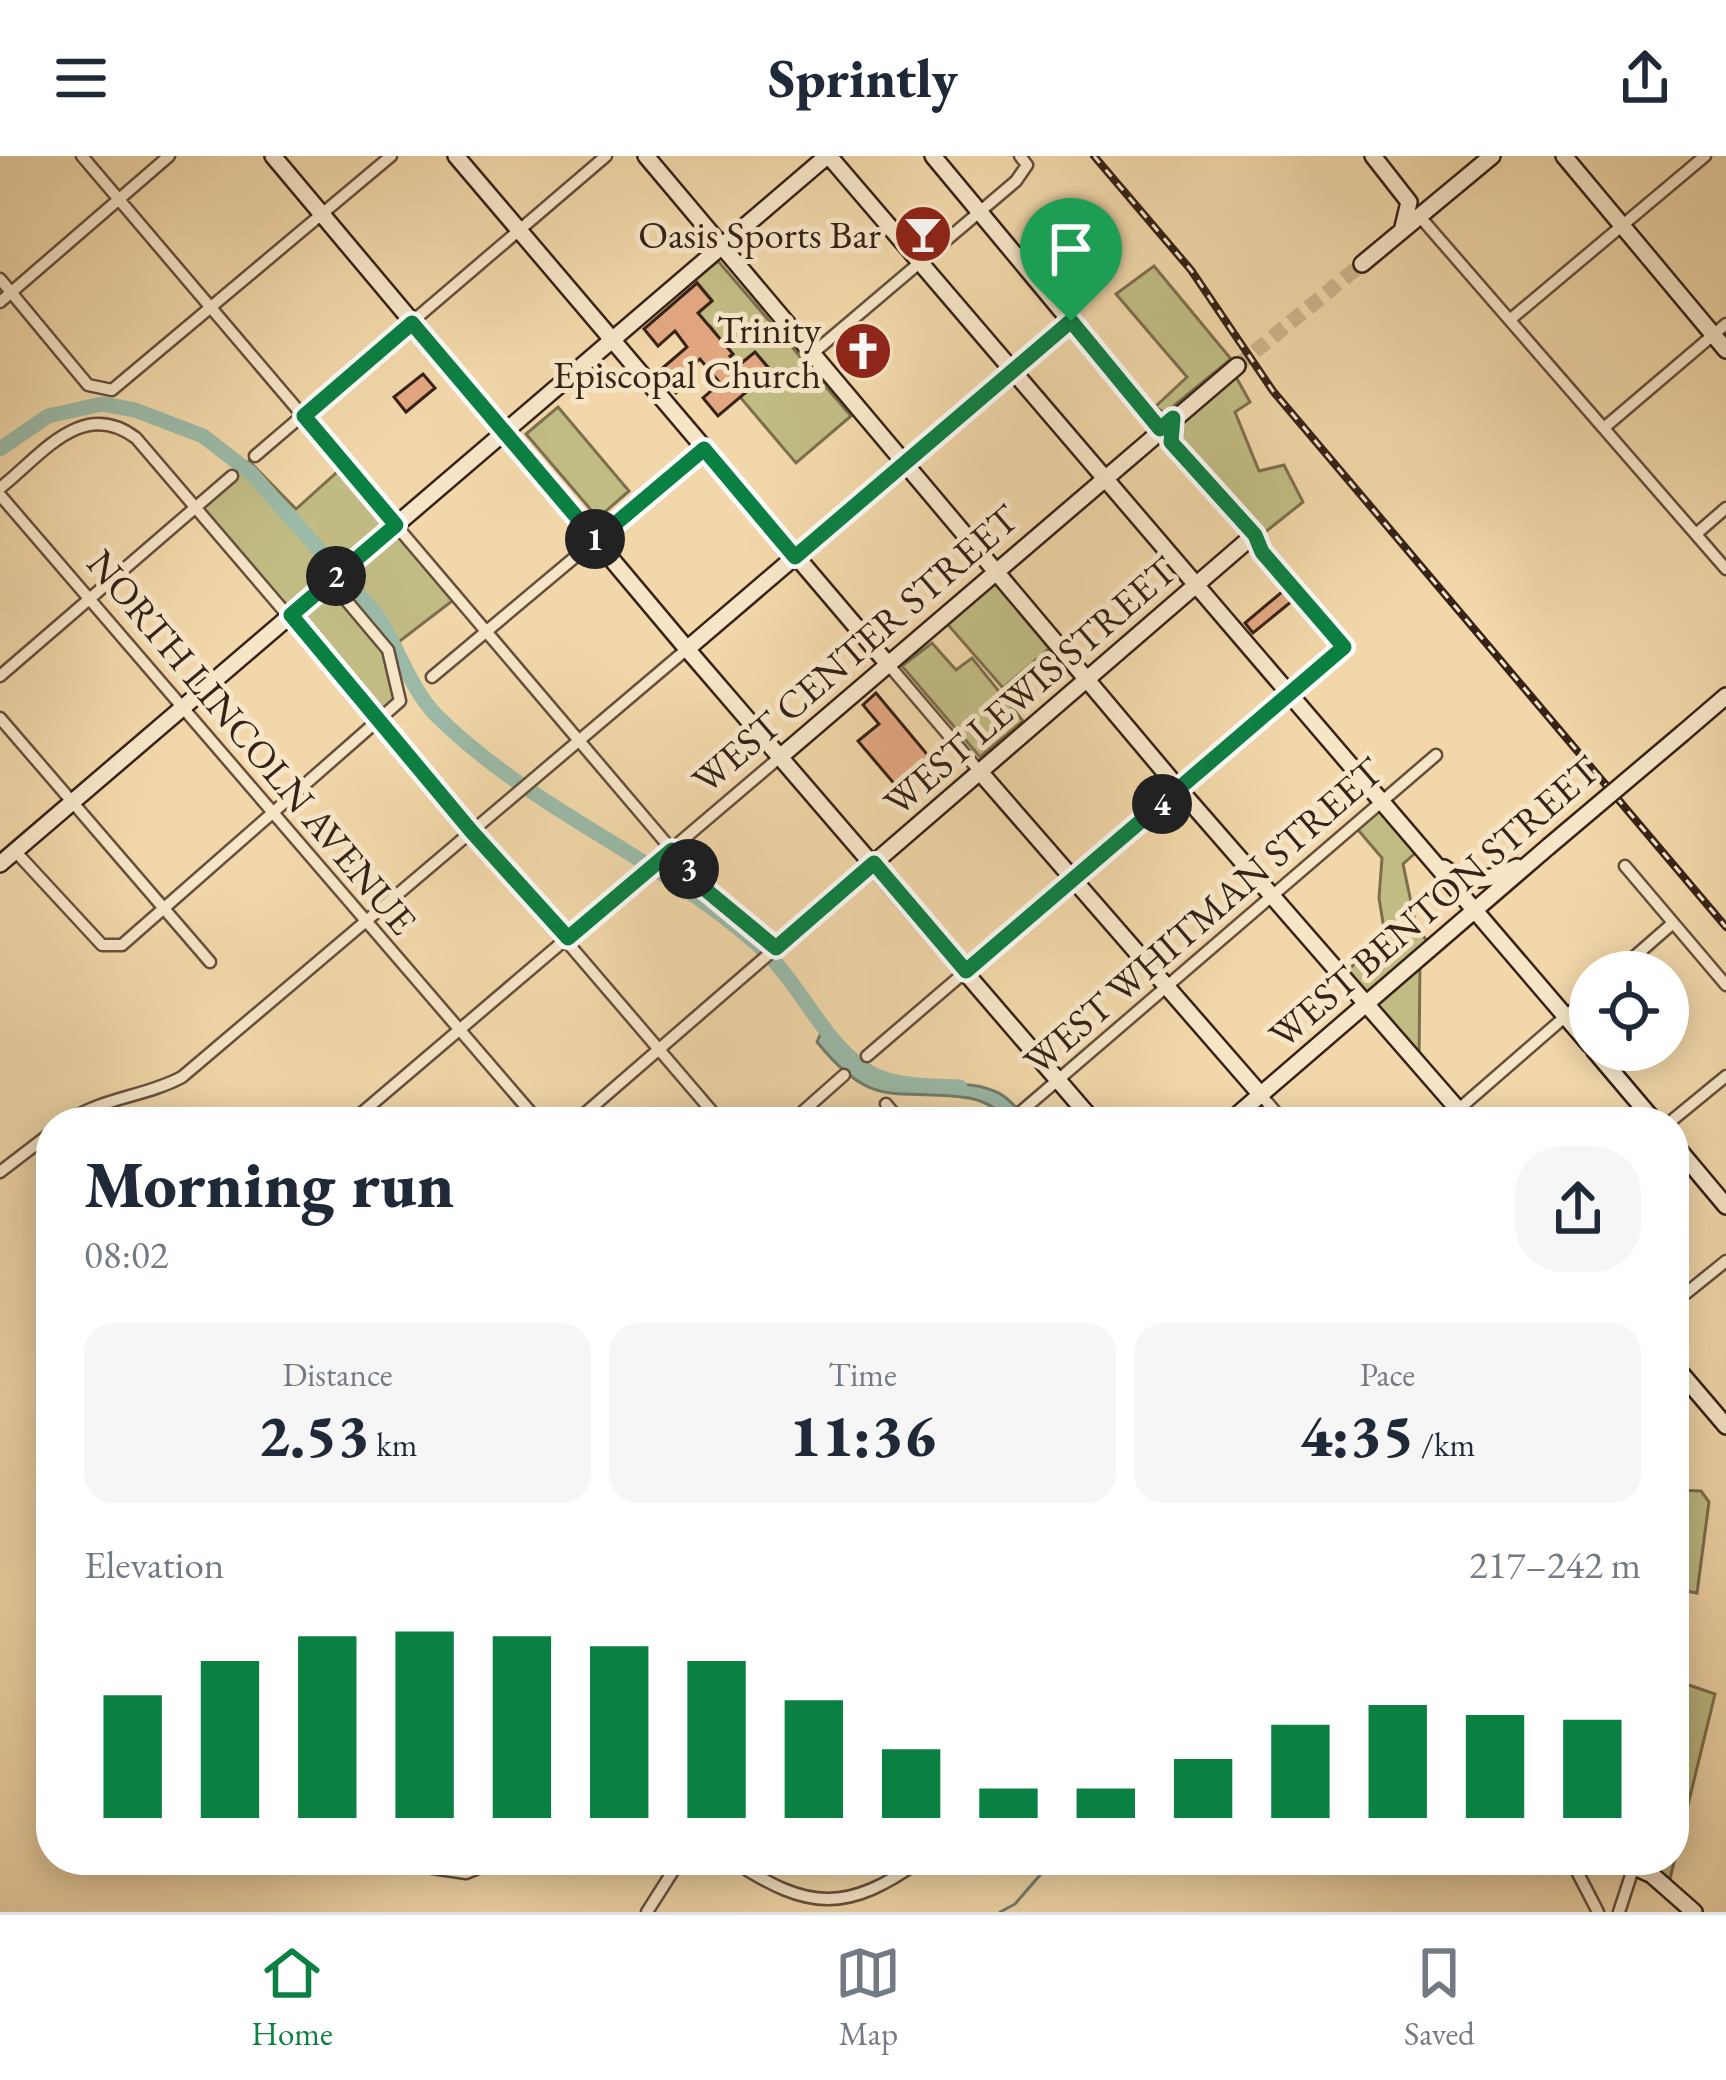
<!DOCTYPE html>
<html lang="en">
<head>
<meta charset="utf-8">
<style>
	:root { --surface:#fff; --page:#f6f6f7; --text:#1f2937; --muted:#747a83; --line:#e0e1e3; --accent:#0b8043 }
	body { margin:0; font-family:"EB Garamond",serif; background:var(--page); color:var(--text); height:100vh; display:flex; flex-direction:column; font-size:45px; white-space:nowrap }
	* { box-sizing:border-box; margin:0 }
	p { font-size:39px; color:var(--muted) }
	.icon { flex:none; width:66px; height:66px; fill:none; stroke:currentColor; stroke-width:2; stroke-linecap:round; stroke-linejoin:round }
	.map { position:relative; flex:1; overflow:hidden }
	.details { position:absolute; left:36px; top:951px; width:1653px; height:768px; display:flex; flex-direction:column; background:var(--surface); border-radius:48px; box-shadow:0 6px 30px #0003 }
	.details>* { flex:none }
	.fabs { position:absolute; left:1569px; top:795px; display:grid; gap:24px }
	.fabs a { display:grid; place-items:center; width:120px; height:120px; border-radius:50%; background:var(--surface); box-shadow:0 6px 30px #0003; font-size:60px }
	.pin { position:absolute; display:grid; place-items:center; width:102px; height:102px; color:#fff; margin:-123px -51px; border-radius:50% 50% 50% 0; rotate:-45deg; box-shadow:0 0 12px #0007 }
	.pin .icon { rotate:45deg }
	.km { position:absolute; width:60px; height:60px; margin:-30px; border-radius:50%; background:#222; color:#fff; font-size:33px; line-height:60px; text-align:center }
	.round { display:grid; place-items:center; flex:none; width:126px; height:126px; border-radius:48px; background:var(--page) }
	.headline { display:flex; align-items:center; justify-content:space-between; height:204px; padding:0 48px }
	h1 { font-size:66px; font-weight:800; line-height:90px }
	.figures { display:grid; grid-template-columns:repeat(3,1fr); gap:18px; height:204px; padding:12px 48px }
	.figures div { display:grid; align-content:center; border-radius:30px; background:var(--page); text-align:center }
	.figures b { font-size:60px; font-weight:800 }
	.figures small { font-size:33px; font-weight:400 }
	.figures p { font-size:33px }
	.chart { height:336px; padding:24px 48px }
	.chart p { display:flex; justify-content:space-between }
	.chart svg { width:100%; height:216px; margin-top:12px; stroke:var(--accent); stroke-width:6 }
	header { display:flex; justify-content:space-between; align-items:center; height:156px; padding:0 48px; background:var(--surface); font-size:54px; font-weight:800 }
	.tab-bar { display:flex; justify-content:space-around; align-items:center; height:168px; border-top:3px solid var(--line); background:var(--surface); font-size:33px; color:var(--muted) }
	.tab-bar a { display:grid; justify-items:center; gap:6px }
	.tab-bar .on { color:var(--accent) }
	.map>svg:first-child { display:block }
</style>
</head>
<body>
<header><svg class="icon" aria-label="menu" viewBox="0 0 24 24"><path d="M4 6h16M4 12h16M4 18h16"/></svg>Sprintly<svg class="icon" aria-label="share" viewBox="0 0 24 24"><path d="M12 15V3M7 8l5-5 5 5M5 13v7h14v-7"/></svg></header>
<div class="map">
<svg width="1726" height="1756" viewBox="0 0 1726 1756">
	<rect width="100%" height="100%" fill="#f1d7a9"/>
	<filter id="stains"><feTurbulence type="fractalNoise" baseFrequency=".00167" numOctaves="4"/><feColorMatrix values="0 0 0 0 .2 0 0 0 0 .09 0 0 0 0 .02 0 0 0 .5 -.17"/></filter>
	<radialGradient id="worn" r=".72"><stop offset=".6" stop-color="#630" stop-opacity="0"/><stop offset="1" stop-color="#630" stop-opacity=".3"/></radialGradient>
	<path fill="#c1bc84" stroke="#7c6f4e" stroke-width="3" d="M718 105 851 260 796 307 740 241 771 214 755 196 738 210 711 171 695 159 712 144 695 124Z
		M1154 110 1231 203 1165 257 1155 251 1187 221 1116 138Z
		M1236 221 1250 246 1235 256 1259 315 1284 309 1303 346 1264 377 1179 279V270Z
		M558 251 629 335 598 362 526 278Z
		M249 305 296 353 345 309 456 442 388 494 400 545 381 566 193 353Z
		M997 416 1057 486 1003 532 943 463Z
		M932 487 956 514 972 502 1023 565 980 601 902 510Z
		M1379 646 1421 692 1403 708 1416 770 1432 792 1420 802 1419 908 1342 820 1385 779 1379 742 1382 702 1353 668Z
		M1674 1334 1701 1335 1709 1346 1697 1437 1674 1433Z
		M1674 1524 1715 1538 1668 1731 1619 1704H1674Z"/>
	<path fill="#9bbaa8" stroke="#737d6e" stroke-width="3" d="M824 870C833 882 841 899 851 909 901 953 946 914 994 935 1008 940 1019 955 1029 966 1005 966 994 946 969 942 894 931 875 957 817 886Z"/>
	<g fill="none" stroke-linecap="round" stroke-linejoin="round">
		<path stroke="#737d6e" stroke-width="3" d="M1000 1756 1015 1748 1053 1704"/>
		<path stroke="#9bbaa8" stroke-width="15" d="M0 293 48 260 102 248 135 254 203 280 251 317 376 458C398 490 410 533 437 560 531 653 658 701 757 788 799 824 818 879 863 912 890 932 929 929 960 931"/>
	</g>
	<path fill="#e2a781" stroke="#362217" stroke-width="3" d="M697 127 712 145 698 157 733 198 730 200 738 210 755 196 771 215 718 260 703 242 720 227 700 203 688 213 695 221 676 237 658 216 687 191 675 175 658 190 644 173Z
		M423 218 435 232 406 256 394 241Z
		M1283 435 1292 445 1253 477 1245 467Z
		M876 537 931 603 897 631 858 585 879 568 863 549Z"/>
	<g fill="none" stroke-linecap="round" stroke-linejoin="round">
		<path stroke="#ccb38c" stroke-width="15" stroke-dasharray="15 8" stroke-linecap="butt" d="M1237 210 1362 108"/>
		<g stroke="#654f3c" stroke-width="15">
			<path id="street" d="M82 0 706 734 776 792
				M1421 62 1726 413
				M0 123 88 229 112 234 391 0
				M0 146 169 0
				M1512 162 1705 0
				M812 198 1016 25 1027 9 1020 0
				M1605 271 1726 168
				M255 300 606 0
				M0 332C41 300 82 241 136 282L721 966
				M0 339 539 966
				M1696 378 1726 352
				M887 507 980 616
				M0 520 232 320
				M432 521 704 293
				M0 562 210 806
				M15 695 102 789H122L400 545 388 494 330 425
				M1625 710 1726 829
				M1617 816 1673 767
				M867 900 1344 491 1263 396 1255 378
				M1261 939 1284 966
				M886 948 901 966
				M67 966C103 941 145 941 182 921L687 493
				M351 966 780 601
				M575 966 874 707
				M791 966 844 919
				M1009 966 1436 599
				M1444 966 1590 839
				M1670 966 1726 920
				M0 1016 51 977
				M1674 1147 1726 1105
				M732 1704C809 1756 848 1756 921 1704
				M1571 1704 1598 1756
				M426 1711 466 1717 498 1704
				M647 1756 680 1704
				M1619 1756 1634 1710"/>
		</g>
		<g stroke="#362217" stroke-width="20">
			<path id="secondary" d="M273 0 687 493 1094 966
				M456 0 887 507
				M646 0 1179 633 1469 966
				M829 0 1590 889
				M933 0 1160 273
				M1373 0 1409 46 1403 71
				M1564 0 1726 194
				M1362 108 1492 0
				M687 493 1071 165
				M1683 577 1726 540
				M780 601 1237 210
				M980 616 1261 939
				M874 707 1255 378 1171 286 1173 262
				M0 708 827 0
				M1444 712C1466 730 1494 723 1517 711
				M1594 894 1655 966
				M1229 966 1548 691
				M1674 988 1726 1050
				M1674 1209 1726 1270
				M1619 1704 1652 1719 1694 1756"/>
		</g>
		<use href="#street" stroke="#f6e5c7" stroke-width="10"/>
		<use href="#secondary" stroke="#f6e5c7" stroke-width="15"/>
		<g stroke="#362217" stroke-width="8">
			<path id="rail" d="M1094 0 1191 114 1273 235 1726 771"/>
		</g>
		<use href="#rail" stroke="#f6e5c7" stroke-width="3" stroke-dasharray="9" stroke-linecap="butt"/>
		<g stroke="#362217" stroke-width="20" stroke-linecap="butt">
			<path id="secondary-bridge" d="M1548 691 1683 577"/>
		</g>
		<use href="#secondary-bridge" stroke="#f6e5c7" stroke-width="15"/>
	</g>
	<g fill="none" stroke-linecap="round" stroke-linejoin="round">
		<g stroke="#fff" stroke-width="24">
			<path id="route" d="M1071 165 1160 273 1173 262 1171 286 1255 379 1262 396 1344 491 966 815 874 707 776 792 706 734 672 694 568 782 472 676 291 459 396 369 304 260 412 167 596 384 704 293 795 401Z"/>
		</g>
		<use href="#route" stroke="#0b8043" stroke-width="15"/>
	</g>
	<defs>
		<g id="bar-disc" transform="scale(3)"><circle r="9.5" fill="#8f2418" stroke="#f6e5c7"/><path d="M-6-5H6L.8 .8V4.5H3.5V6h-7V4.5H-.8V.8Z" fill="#fff"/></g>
		<g id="church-disc" transform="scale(3)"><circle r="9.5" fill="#8f2418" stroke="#f6e5c7"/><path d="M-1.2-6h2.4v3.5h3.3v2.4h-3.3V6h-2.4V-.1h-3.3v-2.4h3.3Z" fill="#fff"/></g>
	</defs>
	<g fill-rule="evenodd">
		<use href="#bar-disc" x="923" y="78"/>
		<use href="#church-disc" x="863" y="195"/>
	</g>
	<g text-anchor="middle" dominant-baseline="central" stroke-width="10" stroke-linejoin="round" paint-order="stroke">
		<g font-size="39" fill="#362217" stroke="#f6e5c7" text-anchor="end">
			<text x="881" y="78">Oasis Sports Bar</text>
			<text x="821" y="173">Trinity<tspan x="821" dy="45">Episcopal Church</tspan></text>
		</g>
		<g font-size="39" fill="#362217" stroke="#f6e5c7">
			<text transform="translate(855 493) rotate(-41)">WEST CENTER STREET</text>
			<text transform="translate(1030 530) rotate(-41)">WEST LEWIS STREET</text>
			<text transform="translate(252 586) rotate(50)">NORTH LINCOLN AVENUE</text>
			<text transform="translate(1434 746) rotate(-41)">WEST BENTON STREET</text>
			<text transform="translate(1203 760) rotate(-41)">WEST WHITMAN STREET</text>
		</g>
	</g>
	<rect width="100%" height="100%" filter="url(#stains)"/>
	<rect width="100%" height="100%" fill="url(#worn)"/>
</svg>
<div class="fabs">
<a><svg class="icon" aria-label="locate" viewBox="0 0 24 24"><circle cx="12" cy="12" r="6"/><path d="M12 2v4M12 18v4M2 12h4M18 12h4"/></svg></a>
</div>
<div class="pin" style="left:1071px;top:165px;background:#1e9e55"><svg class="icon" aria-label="arrive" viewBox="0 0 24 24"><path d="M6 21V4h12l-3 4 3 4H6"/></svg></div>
<b class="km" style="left:595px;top:383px">1</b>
<b class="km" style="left:336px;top:420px">2</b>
<b class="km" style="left:689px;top:713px">3</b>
<b class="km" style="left:1162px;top:648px">4</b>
<section class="details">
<div class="headline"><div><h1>Morning run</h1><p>08:02</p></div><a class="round"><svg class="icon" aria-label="share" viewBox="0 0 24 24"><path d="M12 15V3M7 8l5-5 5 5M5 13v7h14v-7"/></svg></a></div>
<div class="figures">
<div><p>Distance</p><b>2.53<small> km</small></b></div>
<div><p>Time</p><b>11:36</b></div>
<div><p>Pace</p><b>4:35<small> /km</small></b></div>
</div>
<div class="chart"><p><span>Elevation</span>217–242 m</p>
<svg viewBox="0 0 160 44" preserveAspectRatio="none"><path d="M5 44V19M15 44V12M25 44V7M35 44V6M45 44V7M55 44V9M65 44V12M75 44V20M85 44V30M95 44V38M105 44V38M115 44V32M125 44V25M135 44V21M145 44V23M155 44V24"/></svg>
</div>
</section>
</div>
<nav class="tab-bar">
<a class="on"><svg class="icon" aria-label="home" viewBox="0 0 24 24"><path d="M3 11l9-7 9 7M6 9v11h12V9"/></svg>Home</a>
<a><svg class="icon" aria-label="map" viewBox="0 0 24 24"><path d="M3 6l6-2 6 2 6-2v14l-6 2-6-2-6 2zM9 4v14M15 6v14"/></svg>Map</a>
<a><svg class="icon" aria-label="saved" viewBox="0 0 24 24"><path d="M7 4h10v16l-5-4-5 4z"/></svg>Saved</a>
</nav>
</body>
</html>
